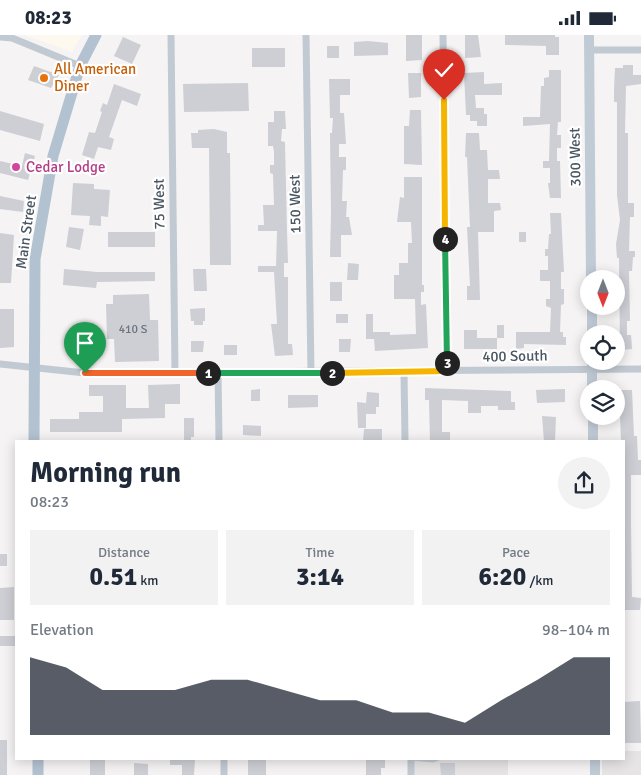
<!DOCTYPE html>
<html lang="en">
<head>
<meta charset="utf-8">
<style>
	:root { --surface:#fff; --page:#f2f2f3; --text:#1f2937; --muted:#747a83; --accent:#111827 }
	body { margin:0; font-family:Signika,sans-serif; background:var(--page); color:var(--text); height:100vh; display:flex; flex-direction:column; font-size:19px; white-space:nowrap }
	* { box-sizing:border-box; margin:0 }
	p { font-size:16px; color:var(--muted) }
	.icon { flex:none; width:28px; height:28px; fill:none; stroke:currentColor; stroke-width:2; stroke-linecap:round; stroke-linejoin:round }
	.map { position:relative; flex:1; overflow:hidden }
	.side { position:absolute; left:15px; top:405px; width:610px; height:320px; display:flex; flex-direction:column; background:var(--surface); border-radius:0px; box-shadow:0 2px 12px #0003 }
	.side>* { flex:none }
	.needle { width:32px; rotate:180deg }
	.controls { position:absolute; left:580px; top:235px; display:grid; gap:10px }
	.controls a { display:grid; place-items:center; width:45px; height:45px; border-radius:50%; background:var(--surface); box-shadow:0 2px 12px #0003; font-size:25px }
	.pin { position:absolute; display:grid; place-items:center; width:42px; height:42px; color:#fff; margin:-51px -21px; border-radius:50% 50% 50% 0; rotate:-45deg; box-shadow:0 0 5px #0007 }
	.pin .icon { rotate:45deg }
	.km { position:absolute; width:25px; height:25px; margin:-12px; border-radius:50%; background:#222; color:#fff; font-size:14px; line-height:25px; text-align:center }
	.round { display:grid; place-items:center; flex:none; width:52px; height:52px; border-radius:26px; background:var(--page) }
	.headline { display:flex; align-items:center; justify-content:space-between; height:85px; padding:0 15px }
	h1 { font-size:28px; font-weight:700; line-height:38px }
	.metrics { display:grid; grid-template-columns:repeat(3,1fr); gap:8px; height:85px; padding:5px 15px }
	.metrics div { display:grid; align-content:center; border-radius:0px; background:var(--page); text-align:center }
	.metrics b { font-size:25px; font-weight:700 }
	.metrics small { font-size:14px; font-weight:400 }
	.metrics p { font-size:14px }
	.chart { height:140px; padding:10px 15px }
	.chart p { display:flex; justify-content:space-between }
	.chart svg { width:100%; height:90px; margin-top:5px; fill:var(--accent); opacity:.7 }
	.status { display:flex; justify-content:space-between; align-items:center; height:35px; padding:0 25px; background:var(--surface); direction:ltr }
	.status svg { height:14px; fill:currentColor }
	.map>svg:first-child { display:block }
</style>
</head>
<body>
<div class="status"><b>08:23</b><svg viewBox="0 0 49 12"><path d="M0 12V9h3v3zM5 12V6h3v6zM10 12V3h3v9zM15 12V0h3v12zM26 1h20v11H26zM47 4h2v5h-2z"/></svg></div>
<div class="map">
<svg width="641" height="740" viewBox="0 0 641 740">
	<rect width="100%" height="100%" fill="#f5f3f3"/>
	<path fill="#fdf9ef" d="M25 0H82L72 17Z"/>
	<path fill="#e6e4e5" d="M624 716H641V740H602V724H624Z
		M414 724H508V740H414Z"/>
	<path fill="#cdcfd5" d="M406 0H422V25L406 26Z
		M465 0H478L481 22 465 23Z
		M505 0H555V2H559V20H546V11L505 10Z
		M123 2 141 10 132 29 114 21Z
		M368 6 388 8V20L354 21V7Z
		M327 11H339V23H327Z
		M252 13H285V32H252Z
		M623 30H633V40H641V49L626 51 625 98H628V168H634V182H630L629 216H635V222H633L632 236H629L630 286H627V300H631L632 314 620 315 619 223H617L616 209 620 185 617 160V67H614V55L615 33H623Z
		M34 31 59 40 51 53 28 45Z
		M549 35H561V87H558L557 100H561V113H557V126H560L561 163H550L548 148H550V133H543V126H549L550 89 523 91V82H540L541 51H544V43L549 42Z
		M484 37V49L502 48V60H475L476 73H484V79H487V91H477V86H470V80H466L464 38Z
		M408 38H421V62L409 63Z
		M329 44H350V60H340V78H344L346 109H339V122H346V135H343L342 166H347L346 182H349L352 200H341V222H330L331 178 330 98H332L333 83H330Z
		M248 48 249 76 184 77 183 49Z
		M114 49 141 59 137 71 122 65 109 102 114 104 111 115 98 112 94 124 82 120 89 97 95 98 102 77 100 76 103 68 107 70Z
		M410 75H421L422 130 404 129V91H409Z
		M0 76 44 89 40 106 0 95Z
		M274 76H285L286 94H282L281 106 285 107 287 196 288 228H284V242H288V309H292L293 320 275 321 271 289H277L274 237H258V231H276L277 196H258V190H264L263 170H274L273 139 270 138V130H274V117L273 111H268V87H274Z
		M214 94 227 97V118H230L231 230H210L209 113H192L191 98H198V95Z
		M466 98H479L480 115H487L488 135H499L500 144H488V168H500L501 175 494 176V197H478L480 265H467V251H470L467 192H470L467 122H465Z
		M25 118 35 121 28 145 0 138V126L22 131Z
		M404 142H422V250H424V257H421V270L426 269 428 313 375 316 374 304H366V279H373V297H390V300L416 299 415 264H394V240H399V228H408V208H412L411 187H397L400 162 404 163Z
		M73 148 94 149V154L110 155 108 182 101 181V191L89 190 90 181 71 180Z
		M0 161 24 166 23 177 0 174Z
		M550 178H561L564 237H561V254H564V269L561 270 560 297H563V302H566V310L524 309V313L516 314V297H550L551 273 546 271V264H550V246H540V235H548V221H545V214H548L549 199H551Z
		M69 192 84 194 80 215 66 212Z
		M108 197H155V212H108Z
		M519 197H526V207H519Z
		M0 198 14 200 11 248H0Z
		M348 228 359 229 358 245H347Z
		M64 234 97 237H155V246L97 247 96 253 63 250Z
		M193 234H206L207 256H194Z
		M330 247H342V266H330Z
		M149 259 150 285H158L159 326 115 327 114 304H107L106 269H113V260Z
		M205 273V286H203V290H194V286H191L190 274Z
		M0 274H14V312L0 313Z
		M336 279H348V288H336Z
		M497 290H504V303H497V314H464V295H477V303H497Z
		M339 304H351L350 317H339Z
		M191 306H204L203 317H191Z
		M224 310H237V320H224Z
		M180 349V369H165V383L122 384V397H50V384H79V377H103V361H89V350H126V373H149L148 350Z
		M425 353 511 356V367H515V375H498V371H481V378H468V366L442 365V397H450V406H430L429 365H425Z
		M260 354V366H251V355Z
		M565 354V367L537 368 536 355Z
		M619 355H632L634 401H637L638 425H641V440H631V489L632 562 641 563 640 575H624V406H621Z
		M367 357 379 358V372H376V379H366V393H358L357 367 366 368Z
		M288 360H318V372L288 373Z
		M542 381 556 382 555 406H544Z
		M184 383H194V402H191V406H184Z
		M243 390 261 391V401L243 400Z
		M364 394H382V406H363Z
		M0 519H7V531H0Z
		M14 552V585H0V553Z
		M0 601H15V611H0Z
		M640 666 641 708H624V667Z
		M0 705H7V740H0Z
		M90 724H105V740H90Z
		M170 724H195L194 740H182V730H170Z
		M248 724H266V740H248Z
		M366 724H385V733H381V740H366Z
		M134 728 148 729V740H134Z
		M440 728H455V740H441Z"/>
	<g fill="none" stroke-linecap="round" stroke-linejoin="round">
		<path stroke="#c1cad2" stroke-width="3" d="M412 724 433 726 438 724"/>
		<path stroke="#c1cad2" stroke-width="7" d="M171 0 175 338
			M306 0 311 338
			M443 0 447 336
			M0 2 12 3 80 31
			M589 15H641
			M0 329 85 338 641 334
			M404 337 405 406
			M218 338 219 406
			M224 724V740
			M411 724V740"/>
		<path stroke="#c1cbd6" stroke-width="10" d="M589 0 591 244
			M592 271V299
			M592 326V354
			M593 381V406
			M595 724V740"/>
		<path stroke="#b3c2d1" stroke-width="11" d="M34 406 35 224 53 121 80 31 96 0
			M38 724V740"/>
	</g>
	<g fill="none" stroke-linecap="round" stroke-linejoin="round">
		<g stroke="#fff" stroke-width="10">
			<path id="split-1" d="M85 338H208"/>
		</g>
		<g stroke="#fff" stroke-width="10">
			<path id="split-2" d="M208 338H332"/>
		</g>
		<g stroke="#fff" stroke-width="10">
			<path id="split-3" d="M332 338 447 336V328"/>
		</g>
		<g stroke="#fff" stroke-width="10">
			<path id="split-4" d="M445 204 447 328"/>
		</g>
		<g stroke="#fff" stroke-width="10">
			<path id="split-5" d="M444 65 445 204"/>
		</g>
		<use href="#split-1" stroke="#f0652b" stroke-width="6"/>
		<use href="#split-2" stroke="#22a559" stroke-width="6"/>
		<use href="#split-3" stroke="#f5b400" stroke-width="6"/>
		<use href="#split-4" stroke="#22a559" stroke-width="6"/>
		<use href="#split-5" stroke="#f5b400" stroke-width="6"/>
	</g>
	<circle fill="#e8710a" stroke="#fff" stroke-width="2" cx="44" cy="43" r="5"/>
	<circle fill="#d1479c" stroke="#fff" stroke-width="2" cx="16" cy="132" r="5"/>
	<g text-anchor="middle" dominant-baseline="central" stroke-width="4.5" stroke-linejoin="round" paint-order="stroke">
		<g font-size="12" fill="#6b747e">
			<text x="133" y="294">410 S</text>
		</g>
		<g font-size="15" fill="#c56008" stroke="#fff" text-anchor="start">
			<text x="54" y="34">All American<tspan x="54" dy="17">Diner</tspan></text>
		</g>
		<g font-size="15" fill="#4a5661" stroke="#fff">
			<text transform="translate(575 122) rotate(-91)">300 West</text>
			<text transform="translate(159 169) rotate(-91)">75 West</text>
			<text transform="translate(295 169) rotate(-91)">150 West</text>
			<text transform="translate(26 197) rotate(-82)">Main Street</text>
			<text transform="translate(515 321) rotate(-1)">400 South</text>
		</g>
		<g font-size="15" fill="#b23c85" stroke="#fff" text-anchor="start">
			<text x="26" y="132">Cedar Lodge</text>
		</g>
	</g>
</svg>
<div class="controls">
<a><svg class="needle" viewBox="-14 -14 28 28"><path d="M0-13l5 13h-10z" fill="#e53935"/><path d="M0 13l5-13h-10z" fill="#747a83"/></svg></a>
<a><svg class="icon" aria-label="locate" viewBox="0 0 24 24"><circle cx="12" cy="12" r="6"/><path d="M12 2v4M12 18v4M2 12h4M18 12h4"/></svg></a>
<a><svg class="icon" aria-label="layers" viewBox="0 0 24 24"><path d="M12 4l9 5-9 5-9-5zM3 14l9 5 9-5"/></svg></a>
</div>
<div class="pin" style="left:85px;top:338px;background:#1e9e55"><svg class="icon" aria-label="arrive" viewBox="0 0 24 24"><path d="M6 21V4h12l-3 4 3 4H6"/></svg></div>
<div class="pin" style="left:444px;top:65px;background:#d93025"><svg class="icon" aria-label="check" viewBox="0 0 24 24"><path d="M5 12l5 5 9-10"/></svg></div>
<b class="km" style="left:208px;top:338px">1</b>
<b class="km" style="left:332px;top:338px">2</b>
<b class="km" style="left:447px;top:328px">3</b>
<b class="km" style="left:445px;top:204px">4</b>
<section class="side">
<div class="headline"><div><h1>Morning run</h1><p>08:23</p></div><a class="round"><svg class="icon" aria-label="share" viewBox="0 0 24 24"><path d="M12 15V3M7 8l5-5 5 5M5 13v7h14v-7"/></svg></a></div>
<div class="metrics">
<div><p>Distance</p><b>0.51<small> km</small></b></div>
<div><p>Time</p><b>3:14</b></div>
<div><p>Pace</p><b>6:20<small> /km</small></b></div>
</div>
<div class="chart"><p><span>Elevation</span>98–104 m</p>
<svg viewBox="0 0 160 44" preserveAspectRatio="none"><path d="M0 44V6L10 11L20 22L30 22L40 22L50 17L60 17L70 22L80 27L90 27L100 33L110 33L120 38L130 27L140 17L150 6L160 6V44z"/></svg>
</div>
</section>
</div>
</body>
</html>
